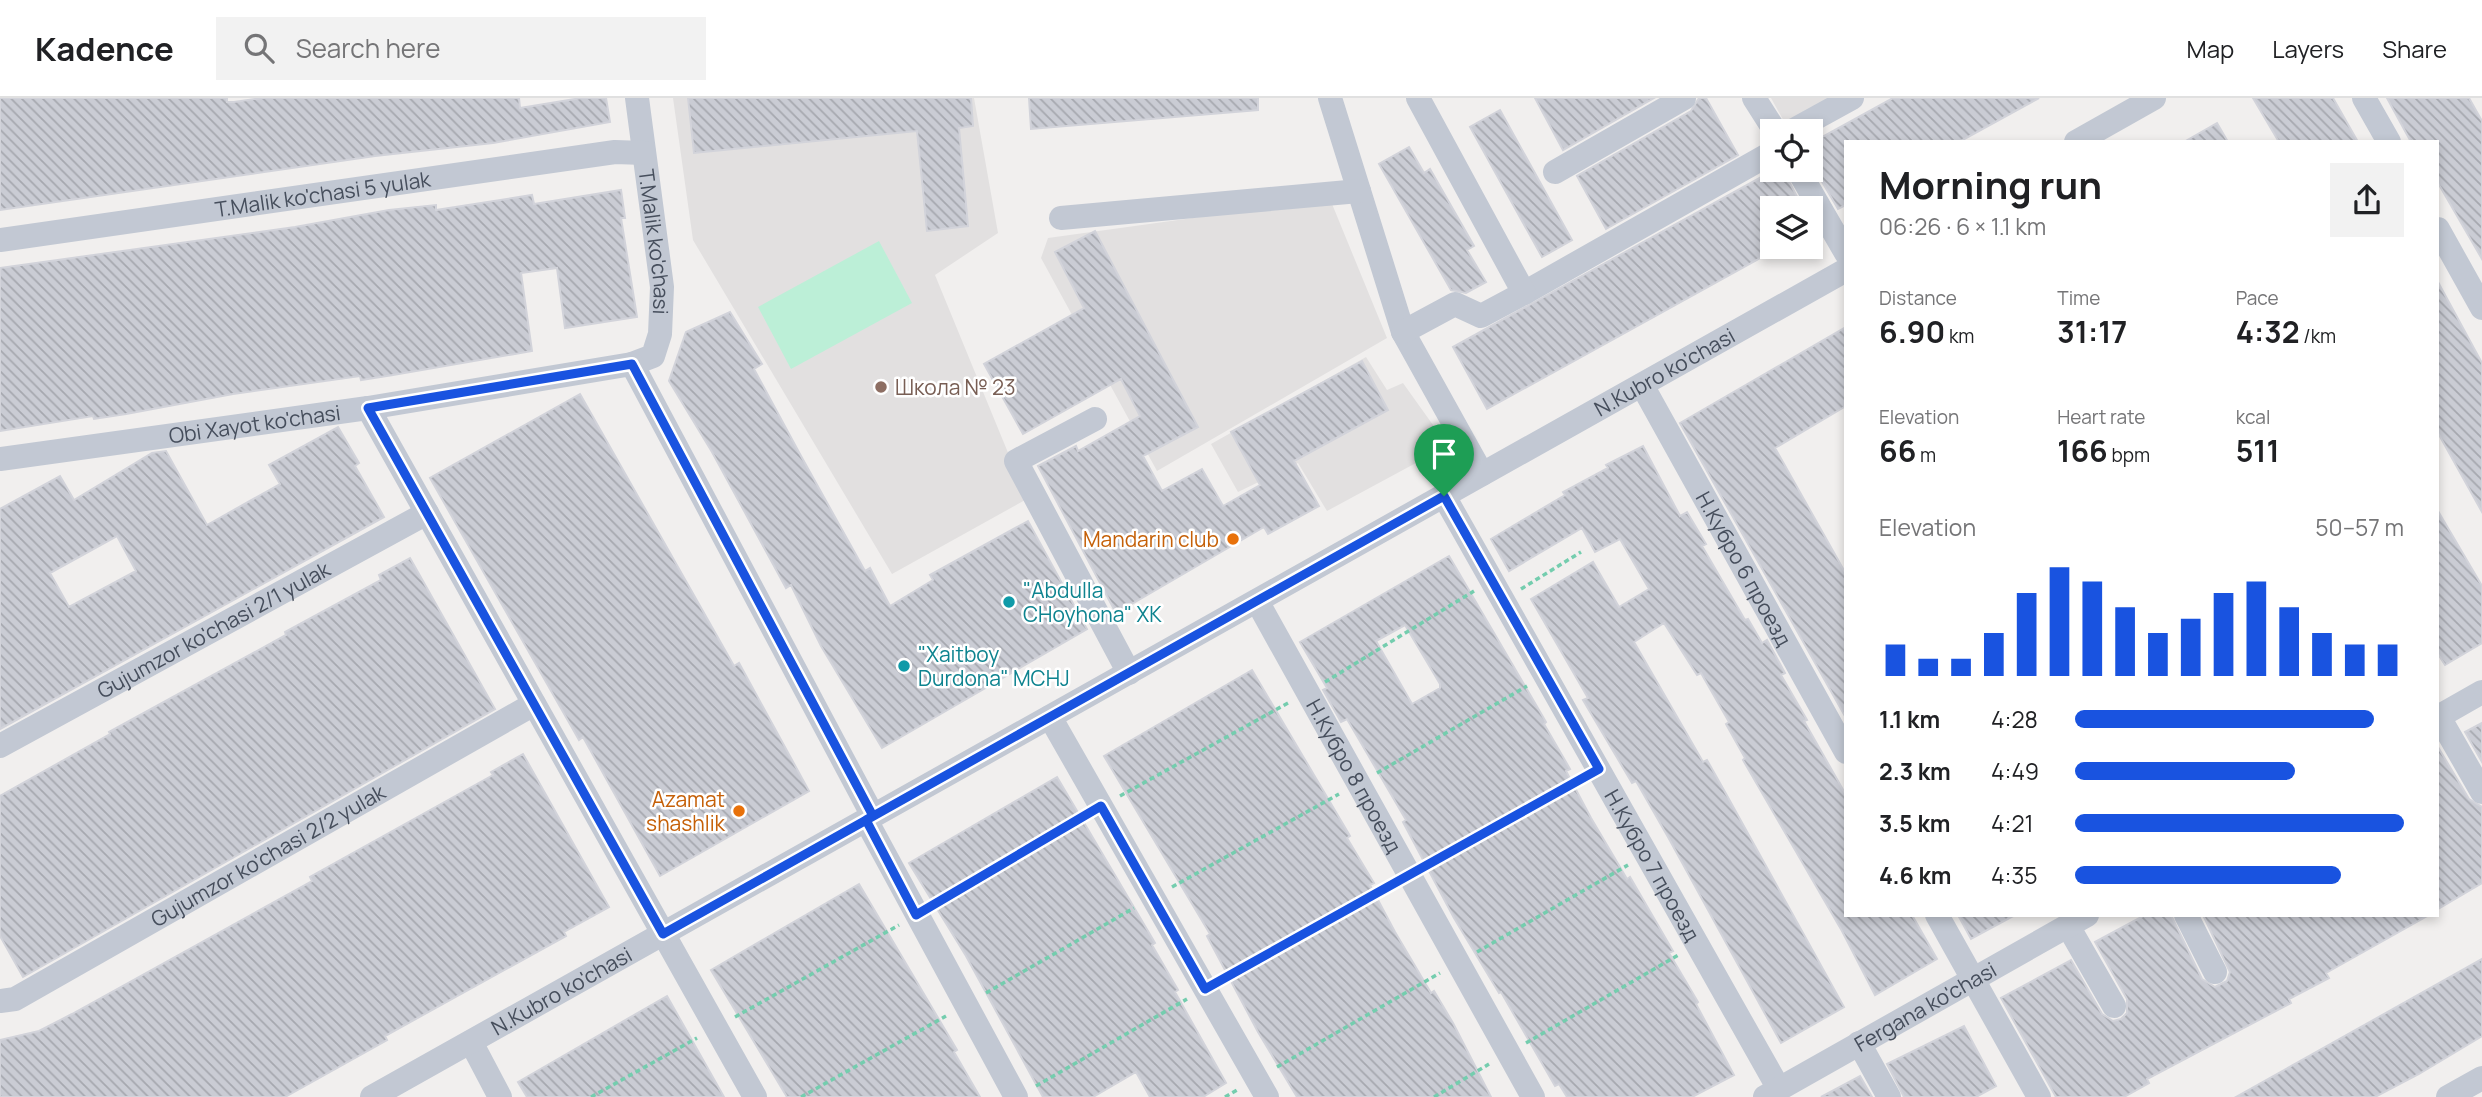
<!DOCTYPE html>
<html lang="en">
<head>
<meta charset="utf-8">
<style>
	:root { --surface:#fff; --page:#f2f2f2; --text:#202124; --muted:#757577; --line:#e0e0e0; --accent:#1953e0 }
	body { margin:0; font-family:Manrope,sans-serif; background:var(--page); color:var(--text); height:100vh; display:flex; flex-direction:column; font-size:26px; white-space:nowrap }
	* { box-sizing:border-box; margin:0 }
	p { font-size:23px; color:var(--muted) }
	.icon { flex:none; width:38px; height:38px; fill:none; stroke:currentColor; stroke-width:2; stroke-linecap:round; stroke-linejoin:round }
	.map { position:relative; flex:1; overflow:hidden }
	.drawer { position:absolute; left:1844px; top:42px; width:595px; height:777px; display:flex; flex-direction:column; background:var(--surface); border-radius:0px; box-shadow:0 4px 10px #0003 }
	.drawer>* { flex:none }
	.buttons { position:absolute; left:1760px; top:21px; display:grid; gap:14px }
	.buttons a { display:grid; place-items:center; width:63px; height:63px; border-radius:0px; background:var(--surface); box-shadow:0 4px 10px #0003; font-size:35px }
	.pin { position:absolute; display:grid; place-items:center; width:60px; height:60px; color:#fff; margin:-72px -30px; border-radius:50% 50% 50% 0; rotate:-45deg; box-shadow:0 0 7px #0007 }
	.pin .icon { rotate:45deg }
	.round { display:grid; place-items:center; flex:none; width:74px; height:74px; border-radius:0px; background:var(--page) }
	.overview { display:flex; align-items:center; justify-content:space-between; height:119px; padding:0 35px }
	h1 { font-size:38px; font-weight:700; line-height:52px }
	.figures { display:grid; grid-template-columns:repeat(3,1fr); gap:10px; height:119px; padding:7px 35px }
	.figures div { display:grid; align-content:center }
	.figures b { font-size:30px; font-weight:700 }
	.figures small { font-size:19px; font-weight:400 }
	.figures p { font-size:19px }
	.chart { height:196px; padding:14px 35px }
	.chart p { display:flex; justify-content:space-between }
	.chart svg { width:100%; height:126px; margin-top:7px; stroke:var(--accent); stroke-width:6 }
	ul { padding:0 35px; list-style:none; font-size:23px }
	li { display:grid; grid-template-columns:112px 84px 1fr; align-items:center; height:52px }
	li i { height:18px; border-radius:9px; background:var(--accent) }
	header { display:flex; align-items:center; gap:42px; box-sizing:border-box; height:98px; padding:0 35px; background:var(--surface); border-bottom:2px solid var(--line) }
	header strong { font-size:33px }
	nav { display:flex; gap:38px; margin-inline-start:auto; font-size:24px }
	.search { width:490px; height:63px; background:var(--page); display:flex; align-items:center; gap:18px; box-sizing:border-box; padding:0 24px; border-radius:0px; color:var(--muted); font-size:26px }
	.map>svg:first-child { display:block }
</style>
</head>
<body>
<header>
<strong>Kadence</strong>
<div class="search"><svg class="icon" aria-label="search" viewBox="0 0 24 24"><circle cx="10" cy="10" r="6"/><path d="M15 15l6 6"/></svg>Search here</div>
<nav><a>Map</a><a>Layers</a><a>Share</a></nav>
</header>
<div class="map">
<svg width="2482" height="999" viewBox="0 0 2482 999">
	<defs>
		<pattern id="building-back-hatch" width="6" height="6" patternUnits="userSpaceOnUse" patternTransform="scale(1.75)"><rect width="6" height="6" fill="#caccd4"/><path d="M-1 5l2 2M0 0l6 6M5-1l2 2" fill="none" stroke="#a6a8af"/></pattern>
	</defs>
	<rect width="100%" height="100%" fill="#f1efee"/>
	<path fill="#e2e0e0" d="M673 0H974L998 135 935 177 1027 401 892 476 693 142Z
		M1771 0H1830L1786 27Z
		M1330 101 1387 240 1157 373 1041 160 1048 140Z
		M1366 259 1387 292 1403 285 1438 334 1421 344 1427 359 1327 413 1298 365 1238 394 1211 346Z"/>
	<path fill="#bcefd7" d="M879 143 912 205 791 271 758 209Z"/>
	<path fill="url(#building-back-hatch)" stroke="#d2d3da" stroke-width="2" fill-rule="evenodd" d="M0 0H227V4H234L262 0H519L520 10 581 0H606L610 24 493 45 375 58 0 112Z
		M688 0H971L973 28 959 30 968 128 927 133 917 33 694 55Z
		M1029 0H1258V12L1031 31Z
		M1535 0H1654L1563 52Z
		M1699 0H1706L1738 57 1606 131 1577 78 1691 13Z
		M1893 0H2039L1959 44H1846V107L1838 111 1811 65V45Z
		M2253 0H2333L2358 44H2279Z
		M2387 0H2469L2482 23V161L2438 85V44H2411Z
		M1500 12 1572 142 1542 159 1470 29Z
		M2217 25 2228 44H2184Z
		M1409 49 1424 75 1430 71 1474 148 1467 152 1486 184 1466 195 1451 192 1379 66Z
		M1774 72H1783L1803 110H1773V153L1487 311 1453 249Z
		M621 92 625 120H621L637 219 565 230 557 170 521 175 532 253 393 277 361 282 360 278 233 296 126 316 94 321 93 318 0 333V170L295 129 389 112 436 107V112L532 97 534 106Z
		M1095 133 1198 329 1143 358 1162 393 1202 371 1223 408 1260 387 1231 334 1362 263 1388 312 1294 363 1319 408 1268 436 1264 429 1116 515 1038 368 1076 348 1078 353 1140 318 1121 281 1023 336 984 266 1084 210 1055 154Z
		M2438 184 2482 265V414L2438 335Z
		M730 214 762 266 754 271 801 358 865 473 870 470 890 508 933 482 930 477 1028 423 1087 531 882 650 821 548 791 487 786 490 712 354 669 283 686 234Z
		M1846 229V308L1775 350 1846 476V620L1680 325Z
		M580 296 734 568 739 565 809 693 660 778 583 639 579 642 430 380Z
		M338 329 359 365 355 368 384 419 0 631V411L60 378 74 402 152 355 166 353 207 427 280 386 269 367ZM117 438 136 473 69 509 50 475Z
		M1643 348 1680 418 1687 414 1706 446 1702 448 1745 522 1748 521 1762 545 1767 542 1785 575 1781 577 1807 622 1804 623 1846 697V817H1912L1937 861 1875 897 1842 833 1743 662 1745 660 1726 626 1729 624 1701 575 1697 577 1664 525 1634 544 1703 664 1707 662 1725 694 1844 909 1781 945 1668 739 1636 683 1632 685 1583 602 1588 600 1531 501 1593 464 1619 509 1649 491 1620 441 1595 454 1582 430 1509 473 1491 441 1565 397 1563 394 1608 370 1606 367Z
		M2438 413 2482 488V545L2445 567 2438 556Z
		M1449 458 1546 624 1544 626 1570 671 1566 673 1591 720 1627 781 1630 779 1673 853 1669 855 1698 904 1696 906 1734 977 1692 999H1567L1559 986 1555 988 1501 894 1499 895 1454 820 1403 724 1406 722 1347 621 1341 624 1323 592 1327 590 1300 544ZM1405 527 1440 586V590L1412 606 1376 543Z
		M410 460 495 611 23 879 0 838V698L110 636 109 634 286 537 285 534 381 482 379 477Z
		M1252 572 1350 738 1347 740 1374 785 1370 787 1395 834 1431 895 1434 893 1453 925 1491 999H1297L1258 934 1207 838 1210 836 1104 658Z
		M2482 625V664L2465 634Z
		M2438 649 2469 701 2482 709V785L2438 811Z
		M523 656 609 809 564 834 566 838 385 938 387 942 285 999H0V942L39 933 72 916 312 783 310 779 493 677 491 674Z
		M1057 679 1155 845 1152 847 1178 892 1175 894 1226 985 1203 999H1150L1136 974 1093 999H1043L966 858 909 765Z
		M859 786 957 952 954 954 980 999H787L711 872Z
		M1958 817H2015L1971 841Z
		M2145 817H2171L2202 881 2215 889 2227 883 2230 874 2203 817H2429L2326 875 2329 880 2289 901 2291 905 2147 981 2149 985 2124 999H2056L2001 900 2071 862 2102 916 2113 923 2121 921 2127 915V901L2095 844Z
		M2482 861V938L2419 976 2375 999H2236Z
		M667 898 724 999H527L518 984Z
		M1964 928 1996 988 1976 999H1904L1887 966Z
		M1860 978 1872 999H1821Z"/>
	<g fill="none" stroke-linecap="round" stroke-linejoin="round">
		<path stroke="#74cdae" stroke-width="3.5" stroke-dasharray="5 3.5" stroke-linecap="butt" d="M1521 491 1581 454
			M1325 584 1474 493
			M1377 675 1527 588
			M1120 698 1288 605
			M1428 764 1578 683
			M1172 789 1339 696
			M936 806 1083 719
			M1477 854 1628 767
			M1224 880 1391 785
			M986 895 1134 810
			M735 919 899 827
			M1526 945 1680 856
			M1277 969 1440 875
			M1036 988 1187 901
			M591 999 697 940
			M801 999 946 918
			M1225 999 1237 992
			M1434 999 1489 966"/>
		<g stroke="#c2c8d3" stroke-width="24">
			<path id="s1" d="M637 0 662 189 660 236 653 258 632 266 873 718"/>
			<path d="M1330 0 1403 234 1482 376"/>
			<path d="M1754 0 1775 33"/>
			<path d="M2364 0 2389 44"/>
			<path d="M1792 33 1852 0"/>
			<path d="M2076 44 2154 0"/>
			<path d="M1798 72 1846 155"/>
			<path d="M1555 74 1684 0"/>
			<path d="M1061 120 1359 93"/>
			<path d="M2438 131 2482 210"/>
			<path id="s2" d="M0 142 615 54 644 55"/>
			<path d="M1524 195 1773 54"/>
			<path d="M1403 234 1455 206 1481 218 1524 195 1418 0"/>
			<path id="s3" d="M1642 287 1846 654"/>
			<path d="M368 310 755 999"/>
			<path d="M1095 321 1016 363 1129 575"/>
			<path id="s4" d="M0 361 368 310 632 266"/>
			<path id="s5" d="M1444 398 1779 991"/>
			<path id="s6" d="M1257 503 1533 999"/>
			<path d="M1050 619 1267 999"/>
			<path d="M2438 619 2482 594"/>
			<path d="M2439 619 2482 694"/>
			<path id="s7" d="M0 648 427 415"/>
			<path d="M866 722 1016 999"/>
			<path d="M1937 817 2039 999"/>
			<path d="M2186 817 2215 874"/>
			<path d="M2068 828 2114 908"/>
			<path id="s8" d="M0 903 15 901 534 606"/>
			<path d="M471 944 500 999"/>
			<path d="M1859 945 1889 999"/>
			<path id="s9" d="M372 999 1846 172"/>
			<path id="s10" d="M1765 999 2087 817"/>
			<path d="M2448 999 2482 980"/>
		</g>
	</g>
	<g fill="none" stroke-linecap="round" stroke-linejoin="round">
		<g stroke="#fff" stroke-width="14">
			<path id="route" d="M1444 398C1184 544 923 690 663 836L368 310 632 266 873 718 866 722 916 817 1101 708 1205 891 1599 671 1444 398"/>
		</g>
		<use href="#route" stroke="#1953e0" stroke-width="9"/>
	</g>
	<circle fill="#8d6e63" stroke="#fff" stroke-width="2.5" cx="881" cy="289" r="7"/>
	<g fill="#e8710a" stroke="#fff" stroke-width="2.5">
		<circle cx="1233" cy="441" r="7"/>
		<circle cx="739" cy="713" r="7"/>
	</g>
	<g fill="#0f9aa8" stroke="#fff" stroke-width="2.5">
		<circle cx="1009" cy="504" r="7"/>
		<circle cx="904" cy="568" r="7"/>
	</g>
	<g text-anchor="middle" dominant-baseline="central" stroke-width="5" stroke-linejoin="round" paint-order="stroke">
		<g font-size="21" fill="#464e5c" stroke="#fff">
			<text stroke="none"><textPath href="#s2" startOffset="326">T.Malik ko'chasi 5 yulak</textPath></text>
			<text stroke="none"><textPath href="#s1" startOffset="145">T.Malik ko'chasi</textPath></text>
			<text stroke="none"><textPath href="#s9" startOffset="1482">N.Kubro ko'chasi</textPath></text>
			<text stroke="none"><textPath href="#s4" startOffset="257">Obi Xayot ko'chasi</textPath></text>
			<text stroke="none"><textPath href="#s3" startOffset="210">Н.Кубро 6 проезд</textPath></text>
			<text stroke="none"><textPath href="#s7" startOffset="243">Gujumzor ko'chasi 2/1 yulak</textPath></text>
			<text stroke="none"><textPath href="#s6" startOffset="200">Н.Кубро 8 проезд</textPath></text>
			<text stroke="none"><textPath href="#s8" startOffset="306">Gujumzor ko'chasi 2/2 yulak</textPath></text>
			<text stroke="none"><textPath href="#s5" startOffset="424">Н.Кубро 7 проезд</textPath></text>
			<text stroke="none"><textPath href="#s9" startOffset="217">N.Kubro ko'chasi</textPath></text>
			<text stroke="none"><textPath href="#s10" startOffset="184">Fergana ko'chasi</textPath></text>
		</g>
		<g font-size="21" fill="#785e54" stroke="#fff" text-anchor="start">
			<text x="895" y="289">Школа № 23</text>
		</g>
		<g font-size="21" fill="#c56008" stroke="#fff" text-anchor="end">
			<text x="1219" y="441">Mandarin club</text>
			<text x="725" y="701">Azamat<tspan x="725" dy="24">shashlik</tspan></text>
		</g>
		<g font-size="21" fill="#0d838f" stroke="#fff" text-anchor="start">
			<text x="1023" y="492">"Abdulla<tspan x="1023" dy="24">CHoyhona" XK</tspan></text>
			<text x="918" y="556">"Xaitboy<tspan x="918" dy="24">Durdona" MCHJ</tspan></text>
		</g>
	</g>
</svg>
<div class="buttons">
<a><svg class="icon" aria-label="locate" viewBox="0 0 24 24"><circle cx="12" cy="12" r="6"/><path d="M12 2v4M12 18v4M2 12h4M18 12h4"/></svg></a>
<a><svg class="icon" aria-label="layers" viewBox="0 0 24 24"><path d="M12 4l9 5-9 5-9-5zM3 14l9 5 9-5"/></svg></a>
</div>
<div class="pin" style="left:1444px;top:398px;background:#1e9e55"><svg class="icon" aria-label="arrive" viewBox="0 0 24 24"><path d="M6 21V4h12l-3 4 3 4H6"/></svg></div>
<section class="drawer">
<div class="overview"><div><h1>Morning run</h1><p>06:26 · 6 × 1.1 km</p></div><a class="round"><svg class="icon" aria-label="share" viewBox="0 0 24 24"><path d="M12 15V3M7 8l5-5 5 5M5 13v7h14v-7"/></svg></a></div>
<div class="figures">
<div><p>Distance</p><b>6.90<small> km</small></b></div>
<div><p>Time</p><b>31:17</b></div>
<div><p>Pace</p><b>4:32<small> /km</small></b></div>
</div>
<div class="figures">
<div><p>Elevation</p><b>66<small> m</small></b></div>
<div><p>Heart rate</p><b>166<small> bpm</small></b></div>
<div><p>kcal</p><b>511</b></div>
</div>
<div class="chart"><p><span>Elevation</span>50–57 m</p>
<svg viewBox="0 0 160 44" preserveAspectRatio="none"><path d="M5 44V33M15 44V38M25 44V38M35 44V29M45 44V15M55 44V6M65 44V11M75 44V20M85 44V29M95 44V24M105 44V15M115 44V11M125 44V20M135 44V29M145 44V33M155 44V33"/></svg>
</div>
<ul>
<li><b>1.1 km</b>4:28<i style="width:91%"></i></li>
<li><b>2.3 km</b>4:49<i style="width:67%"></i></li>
<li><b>3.5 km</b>4:21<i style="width:100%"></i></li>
<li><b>4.6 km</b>4:35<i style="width:81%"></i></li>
</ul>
</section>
</div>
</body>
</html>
